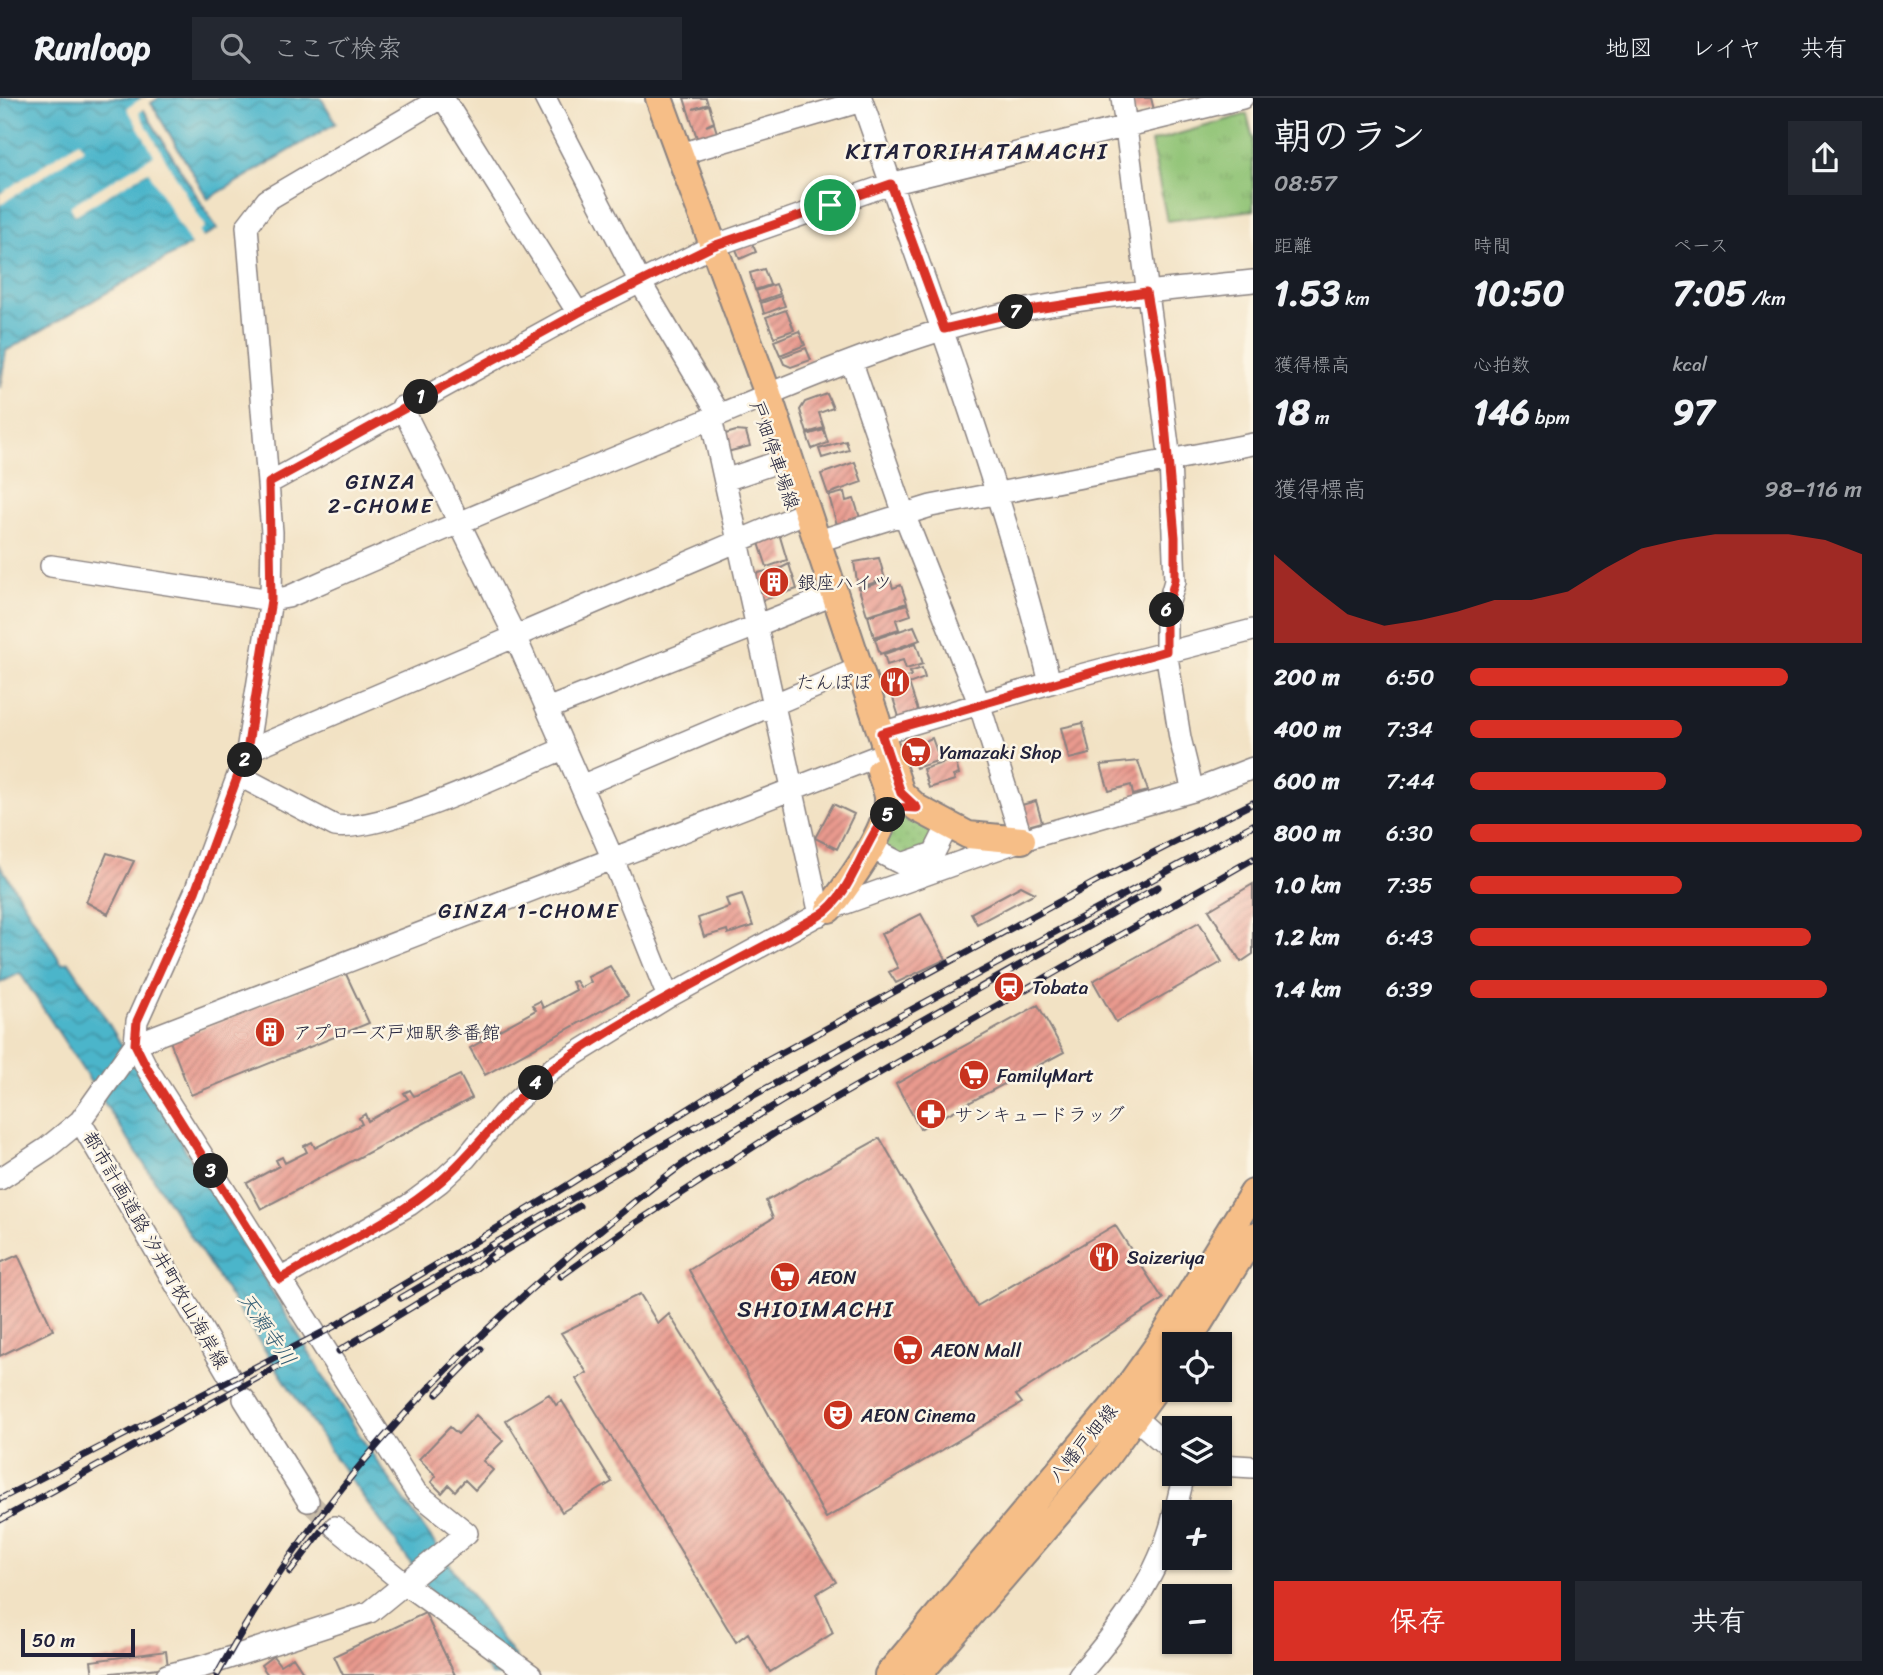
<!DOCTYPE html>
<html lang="ja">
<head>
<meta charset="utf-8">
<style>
	:root { --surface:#171b24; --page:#242831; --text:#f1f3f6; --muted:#9ea1a6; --line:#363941; --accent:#d93025 }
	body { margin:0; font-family:Sriracha,"Klee One",sans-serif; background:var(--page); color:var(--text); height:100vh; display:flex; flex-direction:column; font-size:26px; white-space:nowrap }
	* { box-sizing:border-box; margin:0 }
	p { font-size:23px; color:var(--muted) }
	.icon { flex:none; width:38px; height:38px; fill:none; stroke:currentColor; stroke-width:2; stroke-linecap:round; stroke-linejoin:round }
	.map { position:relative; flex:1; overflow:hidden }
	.drawer { display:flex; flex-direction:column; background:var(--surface); width:630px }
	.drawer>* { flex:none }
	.controls { position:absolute; left:1162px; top:1234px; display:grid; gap:14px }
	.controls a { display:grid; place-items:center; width:70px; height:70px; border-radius:0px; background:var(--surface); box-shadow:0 2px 5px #0004; font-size:35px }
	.scale { position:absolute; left:21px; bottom:18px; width:114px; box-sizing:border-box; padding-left:7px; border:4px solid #22223b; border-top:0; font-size:19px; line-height:24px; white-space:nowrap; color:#22223b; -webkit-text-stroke:5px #fcf5e5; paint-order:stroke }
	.pin { position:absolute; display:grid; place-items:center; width:60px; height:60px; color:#fff; margin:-30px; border:4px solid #fff; border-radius:50%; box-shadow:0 2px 7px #0007 }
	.km { position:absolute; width:35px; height:35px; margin:-18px; border-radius:50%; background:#222; color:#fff; font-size:19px; line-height:35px; text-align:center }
	.round { display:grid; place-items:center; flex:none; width:74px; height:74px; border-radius:0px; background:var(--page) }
	.summary { display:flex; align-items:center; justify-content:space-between; height:119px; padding:0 21px }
	h1 { font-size:38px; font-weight:700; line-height:52px }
	.figures { display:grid; grid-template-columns:repeat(3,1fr); gap:10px; height:119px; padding:7px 21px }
	.figures div { display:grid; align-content:center }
	.figures b { font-size:35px; font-weight:700 }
	.figures small { font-size:19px; font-weight:400 }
	.figures p { font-size:19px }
	.chart { height:196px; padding:14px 21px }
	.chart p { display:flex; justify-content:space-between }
	.chart svg { width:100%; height:126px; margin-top:7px; fill:var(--accent); opacity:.7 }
	.primary-button { display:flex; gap:14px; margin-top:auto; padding:14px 21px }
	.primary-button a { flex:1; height:80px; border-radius:0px; background:var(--accent); color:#fff; font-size:28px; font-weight:700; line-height:80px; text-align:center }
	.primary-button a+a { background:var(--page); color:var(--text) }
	ul { padding:0 21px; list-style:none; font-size:23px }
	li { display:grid; grid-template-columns:112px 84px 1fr; align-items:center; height:52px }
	li i { height:18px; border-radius:9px; background:var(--accent) }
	header { display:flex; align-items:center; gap:42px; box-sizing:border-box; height:98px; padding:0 35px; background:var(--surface); border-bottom:2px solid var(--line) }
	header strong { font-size:33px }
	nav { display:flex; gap:38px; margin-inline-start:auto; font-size:24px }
	.search { width:490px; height:63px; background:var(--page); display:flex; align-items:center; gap:18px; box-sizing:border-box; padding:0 24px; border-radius:0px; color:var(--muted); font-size:26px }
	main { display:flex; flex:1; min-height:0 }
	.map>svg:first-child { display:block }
</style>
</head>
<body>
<header>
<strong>Runloop</strong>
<div class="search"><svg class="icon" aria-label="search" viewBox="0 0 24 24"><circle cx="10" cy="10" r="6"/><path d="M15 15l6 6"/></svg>ここで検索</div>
<nav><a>地図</a><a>レイヤ</a><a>共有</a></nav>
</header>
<main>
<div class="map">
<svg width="1253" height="1577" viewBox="0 0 1253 1577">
	<defs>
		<pattern id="grass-dots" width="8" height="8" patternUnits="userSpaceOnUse" patternTransform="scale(1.75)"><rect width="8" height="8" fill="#8fc374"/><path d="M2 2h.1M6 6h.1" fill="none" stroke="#7ba765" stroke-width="1.8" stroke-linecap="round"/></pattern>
		<pattern id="park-tufts" width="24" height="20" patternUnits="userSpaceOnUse" patternTransform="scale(1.75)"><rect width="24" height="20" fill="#8fc374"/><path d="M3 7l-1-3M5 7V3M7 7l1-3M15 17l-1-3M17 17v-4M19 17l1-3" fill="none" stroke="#7ba765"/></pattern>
		<pattern id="water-waves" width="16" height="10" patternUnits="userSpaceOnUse" patternTransform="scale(1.75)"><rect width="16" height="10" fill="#4cb5ca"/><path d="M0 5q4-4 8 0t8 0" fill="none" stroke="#3f93a5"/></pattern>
		<pattern id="building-hatch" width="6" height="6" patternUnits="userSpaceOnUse" patternTransform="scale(1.75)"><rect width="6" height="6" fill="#e99a8e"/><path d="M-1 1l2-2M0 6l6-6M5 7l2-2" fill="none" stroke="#bc7d75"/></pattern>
	</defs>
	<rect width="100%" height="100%" fill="#fcf5e5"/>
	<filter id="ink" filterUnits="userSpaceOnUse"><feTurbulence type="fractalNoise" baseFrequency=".0143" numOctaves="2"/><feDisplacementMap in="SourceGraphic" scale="14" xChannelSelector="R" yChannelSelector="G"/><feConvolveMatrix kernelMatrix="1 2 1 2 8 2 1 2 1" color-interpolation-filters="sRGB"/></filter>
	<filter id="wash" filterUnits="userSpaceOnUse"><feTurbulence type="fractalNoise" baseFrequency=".00686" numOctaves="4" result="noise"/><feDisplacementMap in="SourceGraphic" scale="28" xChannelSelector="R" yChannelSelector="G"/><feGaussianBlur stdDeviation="1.57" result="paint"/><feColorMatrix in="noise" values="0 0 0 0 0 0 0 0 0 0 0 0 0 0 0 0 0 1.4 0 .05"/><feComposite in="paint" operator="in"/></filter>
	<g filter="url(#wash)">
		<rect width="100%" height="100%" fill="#f2e2c4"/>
		<path fill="url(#grass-dots)" stroke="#587258" stroke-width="2" d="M905 715 940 727 931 748 902 759 875 746 895 718Z"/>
		<path fill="url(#park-tufts)" stroke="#587258" stroke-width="2" d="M1247 16 1253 41V112L1167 123 1151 44Z"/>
		<path fill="url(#water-waves)" stroke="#376c82" stroke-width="2" d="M0 0H144L139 4 217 131 6 253 0 290Z
			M159 0H321L336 25 208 101 151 5Z
			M0 767 62 866 69 864 96 905 365 1346 527 1577H491L333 1357 20 875 0 885Z"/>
		<path fill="#f2e2c4" d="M142 0H148L144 5 146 9 139 15 205 129 199 133 204 142 192 149 148 73 75 117 70 108 154 57 127 10Z
			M79 43 84 51 0 107V96Z"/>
		<g id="blocks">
			<path fill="url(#building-hatch)" d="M684 0H706L708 6 693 11 709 7 714 24 706 28 714 25 718 38 698 43Z
				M1132 0H1151L1154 12 1134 15Z
				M751 143 756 154 740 161 735 149Z
				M764 171 770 187 755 192 750 175Z
				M776 186 780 196 760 203 756 193Z
				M781 198 785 208 764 216 761 205Z
				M786 212 794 232 774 239 766 219Z
				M799 233 805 247 780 257 774 243Z
				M806 250 811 262 791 269 784 266 781 259Z
				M827 296 833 310 819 315 824 330 807 335 800 312 805 304Z
				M824 332 828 345 812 351 807 337Z
				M736 333 746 334 750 348 727 354 722 337Z
				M846 343 849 352 822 360 819 351Z
				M855 364 862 384 828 396 821 376Z
				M844 394 846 403 854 401 860 420 837 427 829 398Z
				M778 432 787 462 767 469 757 439Z
				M879 460 885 481 858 490 854 464Z
				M789 466 797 491 760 503 751 477 766 473 767 477Z
				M890 481 893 490 901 487 907 505 867 517 859 491Z
				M907 506 911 517 896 522 899 531 874 539 868 518Z
				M914 528 920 542 880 556 875 541Z
				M916 545 923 566 906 571 903 562 887 567 884 556Z
				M922 570 925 580 892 592 888 582 911 578 910 574Z
				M910 588 919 616 900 622 891 594Z
				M1083 625 1090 656 1069 661 1061 630Z
				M932 640 940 662 916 670 909 649Z
				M955 661 959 676 953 678 955 682 929 690 923 671Z
				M1138 663 1148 693 1133 697 1131 687 1109 693 1101 667Z
				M1036 703 1042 724 1024 729 1018 708Z
				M833 706 854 716 837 751 815 740Z
				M107 755 134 763 108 816 86 804Z
				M1253 786V856L1241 864 1209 812Z
				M1021 788 1035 795 977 826 971 815Z
				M742 796 753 828 728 836 727 832 704 839 698 820 729 809 726 801Z
				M921 816 946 861 896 885 889 874 898 870 881 836Z
				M1199 824 1222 864 1116 924 1093 883Z
				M610 868 628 898 485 977 470 950 482 943 479 937 484 934 487 939 536 912 532 907 540 903 543 910 576 892 572 884 576 883 581 890 591 884 588 879Z
				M345 874 369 925 191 997 170 943Z
				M1038 907 1064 954 920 1031 896 986Z
				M460 977 472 1000 261 1111 247 1085 279 1068 276 1062 282 1059 285 1065 307 1054 304 1048 312 1044 315 1050 362 1026 359 1020 365 1016 368 1023 408 1001 404 995 410 992 414 998Z
				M880 1040 977 1208 1115 1127 1163 1201 1016 1297 1022 1305 826 1420 689 1172 773 1120 766 1103Z
				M18 1157 53 1232 0 1258V1165Z
				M640 1196 658 1226 669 1216 836 1484 816 1496 833 1535 770 1574 748 1535 736 1544 576 1281 587 1275 561 1235Z
				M549 1296 556 1307 562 1303 612 1384 562 1414 506 1322Z
				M476 1317 503 1343 483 1363 493 1372 475 1392 465 1382 455 1393 449 1387 442 1395 431 1384 436 1378 419 1361 450 1329 458 1336Z
				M425 1515 455 1577H343L334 1558Z
				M166 1553 168 1569 93 1577 91 1563Z
				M273 1558 280 1567 293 1559 305 1577H268L261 1567Z"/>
		</g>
	</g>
	<g filter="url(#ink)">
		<use href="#blocks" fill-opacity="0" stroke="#8a8280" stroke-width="2"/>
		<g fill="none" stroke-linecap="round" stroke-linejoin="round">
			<path stroke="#c8bca9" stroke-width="21" stroke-dasharray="21 10" stroke-linecap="butt" d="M308 1403 335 1429"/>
			<g stroke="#8a8280" stroke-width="24">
				<path id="minor" d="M443 0 578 215
					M545 0 640 184 719 317
					M861 0C928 194 1001 385 1050 585
					M1122 0 1170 362 1175 483 1166 514V553L1180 640 1193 693
					M680 56 862 3
					M852 265 904 416 979 605 1022 742
					M402 309 515 538 612 759 668 899
					M711 320 820 817
					M725 382 778 364
					M269 385 578 215 713 148 890 86 1242 0
					M818 443 931 408 1253 346
					M51 468 271 502 288 499C419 441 550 386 683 332 769 296 856 258 945 231 1044 201 1151 194 1253 183
					M547 611 823 501
					M881 635 1050 585 1253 532
					M247 653 797 418
					M240 678 335 728C383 735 513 672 563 651
					M581 688 848 575
					M875 752 902 766 934 755 946 731
					M80 1023 231 1281
					M0 1081 47 1050 80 1023 135 946 875 659
					M280 1181 409 1107 440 1084 465 1061 503 1015 553 970 668 899 829 811 1022 742 1193 693 1253 670
					M244 1301 308 1403
					M1134 1319 1174 1354
					M1220 1367 1253 1369
					M1175 1414 1184 1376
					M335 1429 405 1486 531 1577
					M167 1577 204 1568 370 1514 467 1435 416 1394 148 972 135 946 137 923 195 794 247 653 271 502 272 434 247 128 267 102 441 0
					M1079 1577C1120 1530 1160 1477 1174 1416"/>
			</g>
			<g stroke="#8a8280" stroke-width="30">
				<path id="major" d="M659 0 768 296 901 695 917 710 968 737 1022 742
					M829 811C848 786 890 731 888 699 887 691 882 681 880 673
					M1186 1246 1253 1138
					M888 1577 1118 1303 1159 1246 1253 1095
					M918 1577 1103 1363 1174 1265"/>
			</g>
			<use href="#minor" stroke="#fff" stroke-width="21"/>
			<use href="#major" stroke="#f6be87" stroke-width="26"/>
			<g stroke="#22223b" stroke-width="7">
				<path id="rail" d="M491 1161 579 1108
					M561 1178 634 1126 778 1033 1253 761
					M401 1200 693 1030 1253 727
					M339 1253 476 1170 498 1152
					M437 1296 481 1251
					M0 1401 333 1229 552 1097 752 971 1103 780 1253 705
					M0 1422 279 1268
					M290 1474 326 1427
					M217 1577C309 1408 441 1264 589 1141 623 1114 656 1084 692 1060 758 1015 827 977 896 937 984 888 1071 838 1158 789"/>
			</g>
			<use href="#rail" stroke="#fcf5e5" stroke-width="4.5" stroke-dasharray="13" stroke-linecap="butt"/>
		</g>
	</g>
	<g fill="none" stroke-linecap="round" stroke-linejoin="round" filter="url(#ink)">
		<g stroke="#fff" stroke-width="14">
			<path id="route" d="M891 86 944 231 1017 214 1146 194 1161 281 1175 439V482L1166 514V553L881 635 901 695 917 710C910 710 902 708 896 711 866 727 856 795 820 817 732 868 637 910 554 970 511 1001 482 1047 442 1082 395 1123 334 1150 280 1181L148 972 135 946 137 923 195 794 247 653 271 502 269 385 578 215 713 148Z"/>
		</g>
		<use href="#route" stroke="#d93025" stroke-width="9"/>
	</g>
	<defs>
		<g id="building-disc" transform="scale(1.575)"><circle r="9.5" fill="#c8321e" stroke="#fcf5e5"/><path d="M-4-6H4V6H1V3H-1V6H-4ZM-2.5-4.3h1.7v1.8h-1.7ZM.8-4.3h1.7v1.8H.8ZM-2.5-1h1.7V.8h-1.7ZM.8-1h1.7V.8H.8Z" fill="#fff"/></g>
		<g id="restaurant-disc" transform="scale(1.575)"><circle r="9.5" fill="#c8321e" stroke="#fcf5e5"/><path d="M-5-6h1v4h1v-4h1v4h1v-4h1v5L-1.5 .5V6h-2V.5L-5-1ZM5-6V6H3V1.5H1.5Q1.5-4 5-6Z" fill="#fff"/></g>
		<g id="supermarket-disc" transform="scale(1.575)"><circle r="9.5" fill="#c8321e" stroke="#fcf5e5"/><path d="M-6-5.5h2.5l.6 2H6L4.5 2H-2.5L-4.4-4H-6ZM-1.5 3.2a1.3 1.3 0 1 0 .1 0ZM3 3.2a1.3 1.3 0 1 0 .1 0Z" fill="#fff"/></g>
		<g id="station-disc" transform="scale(1.575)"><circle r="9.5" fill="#c8321e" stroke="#fcf5e5"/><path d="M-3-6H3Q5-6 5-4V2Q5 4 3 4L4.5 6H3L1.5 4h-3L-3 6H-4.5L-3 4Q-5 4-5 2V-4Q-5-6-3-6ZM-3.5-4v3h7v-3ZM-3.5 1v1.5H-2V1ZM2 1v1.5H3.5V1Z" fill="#fff"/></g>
		<g id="pharmacy-disc" transform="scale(1.575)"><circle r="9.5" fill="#c8321e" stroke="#fcf5e5"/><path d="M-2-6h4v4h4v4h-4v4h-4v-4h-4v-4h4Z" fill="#fff"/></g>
		<g id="theatre-disc" transform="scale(1.575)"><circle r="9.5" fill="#c8321e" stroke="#fcf5e5"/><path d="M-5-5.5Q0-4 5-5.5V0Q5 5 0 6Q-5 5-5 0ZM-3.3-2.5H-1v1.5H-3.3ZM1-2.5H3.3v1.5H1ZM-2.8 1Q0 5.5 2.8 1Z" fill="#fff"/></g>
	</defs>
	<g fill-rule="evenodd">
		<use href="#building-disc" x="774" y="484"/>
		<use href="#restaurant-disc" x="895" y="584"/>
		<use href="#supermarket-disc" x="916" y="654"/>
		<use href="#station-disc" x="1009" y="889"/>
		<use href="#building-disc" x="270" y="934"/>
		<use href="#supermarket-disc" x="974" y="977"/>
		<use href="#pharmacy-disc" x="931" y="1016"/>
		<use href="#restaurant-disc" x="1104" y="1159"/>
		<use href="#supermarket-disc" x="785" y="1179"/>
		<use href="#supermarket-disc" x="908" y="1252"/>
		<use href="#theatre-disc" x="838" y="1317"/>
	</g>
	<g text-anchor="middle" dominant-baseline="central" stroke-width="5" stroke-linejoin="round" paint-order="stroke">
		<g font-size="19" fill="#22223b" stroke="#fcf5e5">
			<text transform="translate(775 357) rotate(71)">戸畑停車場線</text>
			<text transform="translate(156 1152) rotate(60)">都市計画道路 汐井町牧山海岸線</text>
			<text transform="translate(1083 1345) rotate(-50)">八幡戸畑線</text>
		</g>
		<g font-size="19" fill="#22223b" stroke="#fcf5e5" text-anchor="start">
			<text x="797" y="484">銀座ハイツ</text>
			<text x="872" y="584" text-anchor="end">たんぽぽ</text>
			<text x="939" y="654">Yamazaki Shop</text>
			<text x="1032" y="889">Tobata</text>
			<text x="293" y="934">アプローズ戸畑駅参番館</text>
			<text x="997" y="977">FamilyMart</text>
			<text x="954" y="1016">サンキュードラッグ</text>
			<text x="1127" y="1159">Saizeriya</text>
			<text x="808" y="1179">AEON</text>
			<text x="931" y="1252">AEON Mall</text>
			<text x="861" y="1317">AEON Cinema</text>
		</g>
		<g font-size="21" letter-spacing="2" fill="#22223b" stroke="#fcf5e5">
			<text x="381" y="384">GINZA<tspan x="381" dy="24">2-CHOME</tspan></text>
			<text x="529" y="813">GINZA 1-CHOME</text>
		</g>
		<g font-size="21" font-style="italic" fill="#335d74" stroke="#fcf5e5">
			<text transform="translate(267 1231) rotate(55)">天瀬寺川</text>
		</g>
		<g font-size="23" letter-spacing="2" fill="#22223b" stroke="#fcf5e5">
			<text x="977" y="53">KITATORIHATAMACHI</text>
			<text x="816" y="1211">SHIOIMACHI</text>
		</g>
	</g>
</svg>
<div class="controls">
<a><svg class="icon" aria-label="locate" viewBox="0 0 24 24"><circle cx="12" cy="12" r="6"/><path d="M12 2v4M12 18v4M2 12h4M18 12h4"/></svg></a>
<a><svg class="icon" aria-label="layers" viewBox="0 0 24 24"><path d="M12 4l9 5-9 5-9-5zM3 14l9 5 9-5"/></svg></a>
<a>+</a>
<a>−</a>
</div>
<div class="scale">50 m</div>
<div class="pin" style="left:830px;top:107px;background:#1e9e55"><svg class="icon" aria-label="arrive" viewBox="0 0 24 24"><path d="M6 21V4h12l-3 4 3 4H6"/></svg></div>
<b class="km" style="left:421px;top:299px">1</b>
<b class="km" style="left:245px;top:662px">2</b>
<b class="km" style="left:211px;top:1073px">3</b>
<b class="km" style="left:536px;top:985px">4</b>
<b class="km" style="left:888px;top:717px">5</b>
<b class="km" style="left:1167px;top:512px">6</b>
<b class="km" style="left:1016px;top:214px">7</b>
</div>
<section class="drawer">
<div class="summary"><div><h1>朝のラン</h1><p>08:57</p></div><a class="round"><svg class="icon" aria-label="share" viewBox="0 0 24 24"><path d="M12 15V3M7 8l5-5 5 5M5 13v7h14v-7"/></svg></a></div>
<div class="figures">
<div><p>距離</p><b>1.53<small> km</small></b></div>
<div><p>時間</p><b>10:50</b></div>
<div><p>ペース</p><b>7:05<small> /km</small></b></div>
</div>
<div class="figures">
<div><p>獲得標高</p><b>18<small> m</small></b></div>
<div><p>心拍数</p><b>146<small> bpm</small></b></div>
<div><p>kcal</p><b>97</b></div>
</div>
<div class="chart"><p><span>獲得標高</span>98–116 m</p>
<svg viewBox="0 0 160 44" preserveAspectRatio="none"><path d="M0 44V13L10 24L20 34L30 38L40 36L50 33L60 29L70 29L80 26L90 18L100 11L110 8L120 6L130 6L140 6L150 8L160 13V44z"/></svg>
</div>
<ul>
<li><b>200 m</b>6:50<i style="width:81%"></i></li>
<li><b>400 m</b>7:34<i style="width:54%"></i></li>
<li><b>600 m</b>7:44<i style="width:50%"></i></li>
<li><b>800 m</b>6:30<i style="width:100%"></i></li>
<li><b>1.0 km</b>7:35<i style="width:54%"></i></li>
<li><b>1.2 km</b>6:43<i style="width:87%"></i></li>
<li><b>1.4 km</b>6:39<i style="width:91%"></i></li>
</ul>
<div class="primary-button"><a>保存</a><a>共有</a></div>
</section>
</main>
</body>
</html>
